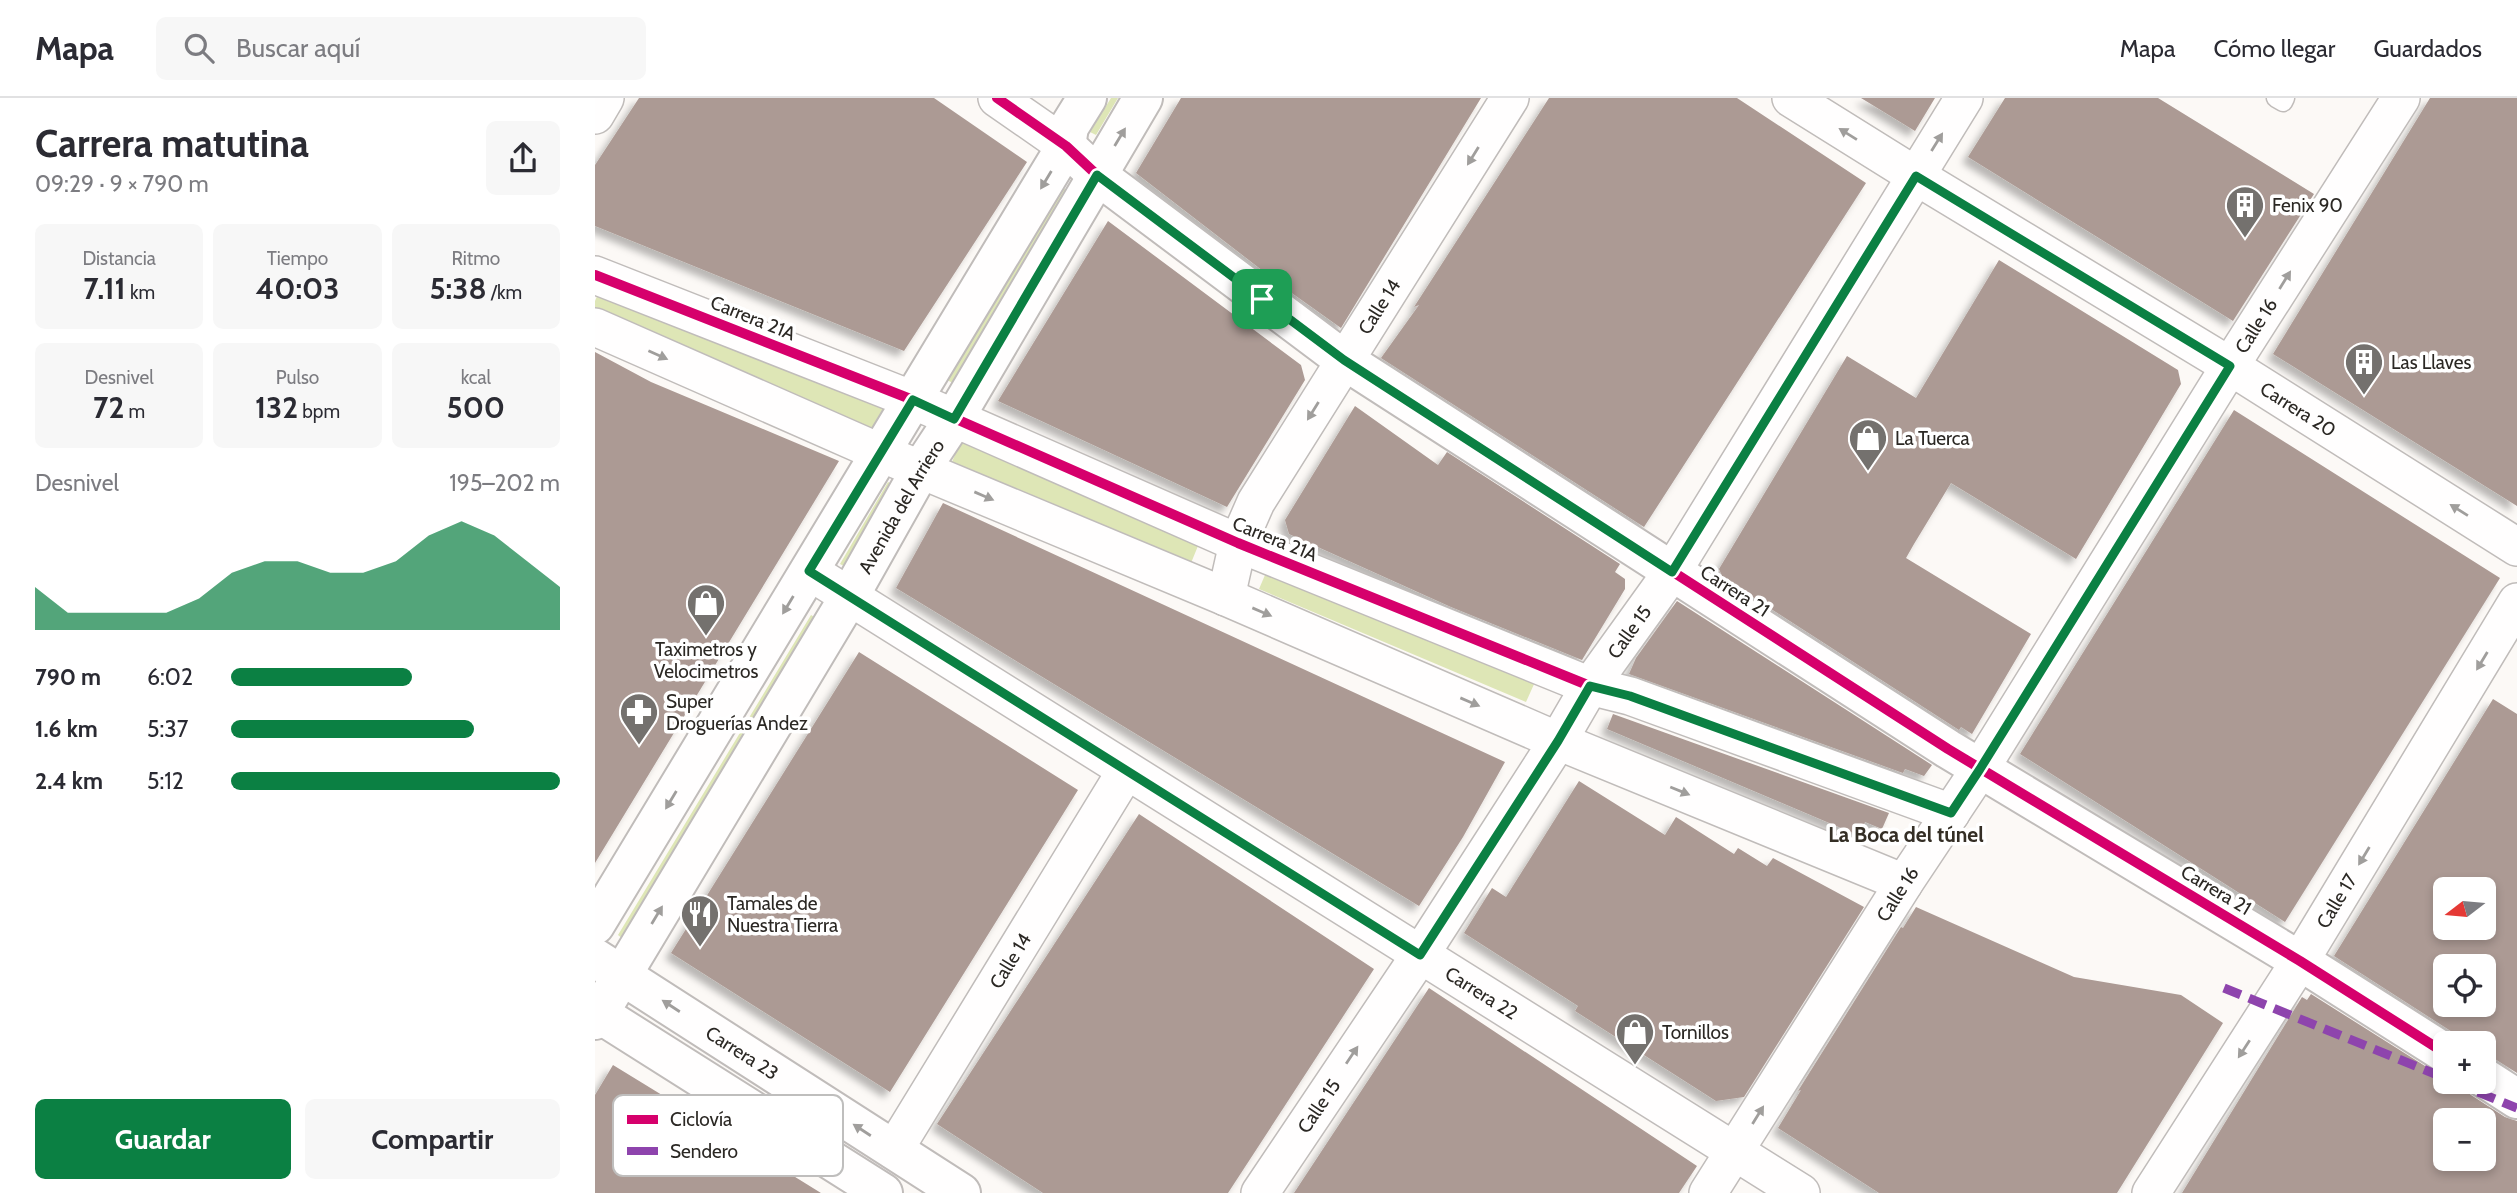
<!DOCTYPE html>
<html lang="es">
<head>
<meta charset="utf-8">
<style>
	:root { --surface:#fff; --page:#f7f7f7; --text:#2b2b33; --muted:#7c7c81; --line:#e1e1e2; --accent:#0b8043 }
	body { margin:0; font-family:Cabin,sans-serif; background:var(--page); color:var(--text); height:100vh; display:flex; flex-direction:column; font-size:26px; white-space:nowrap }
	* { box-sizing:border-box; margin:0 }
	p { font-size:23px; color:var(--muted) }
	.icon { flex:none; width:38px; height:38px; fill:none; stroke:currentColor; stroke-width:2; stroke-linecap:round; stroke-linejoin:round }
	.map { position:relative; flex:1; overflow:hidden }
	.details { display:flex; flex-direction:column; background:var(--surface); width:595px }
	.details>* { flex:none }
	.needle { width:46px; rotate:254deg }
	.tools { position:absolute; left:1838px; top:779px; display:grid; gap:14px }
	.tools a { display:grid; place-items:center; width:63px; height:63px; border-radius:10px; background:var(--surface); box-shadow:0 4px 10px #0003; font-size:35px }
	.pin { position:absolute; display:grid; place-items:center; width:60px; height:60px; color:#fff; margin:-30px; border-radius:14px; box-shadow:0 4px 10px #0006 }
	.round { display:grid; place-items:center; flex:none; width:74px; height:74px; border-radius:10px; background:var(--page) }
	.head { display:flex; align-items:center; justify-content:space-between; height:119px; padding:0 35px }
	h1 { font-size:38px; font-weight:800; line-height:52px }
	.figures { display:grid; grid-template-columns:repeat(3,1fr); gap:10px; height:119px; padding:7px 35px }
	.figures div { display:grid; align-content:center; border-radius:10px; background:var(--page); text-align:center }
	.figures b { font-size:30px; font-weight:800 }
	.figures small { font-size:19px; font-weight:400 }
	.figures p { font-size:19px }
	.chart { height:196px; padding:14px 35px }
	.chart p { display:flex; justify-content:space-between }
	.chart svg { width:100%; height:126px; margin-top:7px; fill:var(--accent); opacity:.7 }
	.primary-button { display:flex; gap:14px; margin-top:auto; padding:14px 35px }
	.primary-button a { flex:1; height:80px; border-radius:10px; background:var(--accent); color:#fff; font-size:28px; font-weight:800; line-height:80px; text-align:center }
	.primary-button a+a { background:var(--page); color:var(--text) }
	ul { padding:0 35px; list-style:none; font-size:23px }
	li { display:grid; grid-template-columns:112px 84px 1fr; align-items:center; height:52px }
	li i { height:18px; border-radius:9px; background:var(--accent) }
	header { display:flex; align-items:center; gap:42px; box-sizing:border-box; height:98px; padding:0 35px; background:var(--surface); border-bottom:2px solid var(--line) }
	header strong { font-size:33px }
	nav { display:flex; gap:38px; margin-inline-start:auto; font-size:24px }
	.search { width:490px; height:63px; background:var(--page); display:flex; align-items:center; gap:18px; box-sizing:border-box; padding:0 24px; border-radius:10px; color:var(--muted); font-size:26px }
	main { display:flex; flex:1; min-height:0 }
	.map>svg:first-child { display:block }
</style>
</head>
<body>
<header>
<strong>Mapa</strong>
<div class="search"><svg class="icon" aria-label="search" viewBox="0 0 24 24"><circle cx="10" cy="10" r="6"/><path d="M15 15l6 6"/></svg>Buscar aquí</div>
<nav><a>Mapa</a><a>Cómo llegar</a><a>Guardados</a></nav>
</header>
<main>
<section class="details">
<div class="head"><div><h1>Carrera matutina</h1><p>09:29 · 9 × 790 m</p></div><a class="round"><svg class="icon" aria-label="share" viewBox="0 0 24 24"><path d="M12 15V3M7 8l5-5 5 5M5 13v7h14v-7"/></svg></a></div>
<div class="figures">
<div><p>Distancia</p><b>7.11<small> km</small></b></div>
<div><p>Tiempo</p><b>40:03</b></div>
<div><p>Ritmo</p><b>5:38<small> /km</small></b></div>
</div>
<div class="figures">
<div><p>Desnivel</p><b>72<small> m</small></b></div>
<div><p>Pulso</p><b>132<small> bpm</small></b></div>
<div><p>kcal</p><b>500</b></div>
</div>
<div class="chart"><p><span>Desnivel</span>195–202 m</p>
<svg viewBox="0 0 160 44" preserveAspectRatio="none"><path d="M0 44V29L10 38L20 38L30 38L40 38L50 33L60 24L70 20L80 20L90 24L100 24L110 20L120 11L130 6L140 11L150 20L160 29V44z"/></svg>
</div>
<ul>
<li><b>790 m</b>6:02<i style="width:55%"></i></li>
<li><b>1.6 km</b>5:37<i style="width:74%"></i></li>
<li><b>2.4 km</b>5:12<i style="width:100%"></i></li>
</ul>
<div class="primary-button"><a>Guardar</a><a>Compartir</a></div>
</section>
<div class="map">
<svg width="1922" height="1095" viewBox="0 0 1922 1095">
	<defs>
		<filter id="shadow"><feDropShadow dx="-6" dy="6" stdDeviation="3.5" flood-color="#0004"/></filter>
	</defs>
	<rect width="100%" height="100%" fill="#fcf9f6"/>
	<path fill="#dee6b6" d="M516 0H523L501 37 495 34Z
		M468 90 474 93 358 285 352 282Z
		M6 189 292 312 283 333 0 212V203Z
		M366 342 605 443 596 465 357 364Z
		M293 384 299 387 251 469 245 466Z
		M673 470 940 584 931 604 664 491Z
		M216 517 221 520 28 841 23 837Z"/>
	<path fill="#ac9a94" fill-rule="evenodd" filter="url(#shadow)" d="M44 0H339L432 64 309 253 0 128V67Z
		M586 0H886L746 230 694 193 541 75Z
		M954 0H1142L1271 85 1049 429 786 260 824 207 819 209Z
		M1266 0H1340L1320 33Z
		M1410 0H1563L1719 96 1638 223 1373 59Z
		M1835 0H1922V408L1678 256Z
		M513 123 706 267 710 282 632 409 403 303Z
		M1404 162 1583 272 1586 286 1481 461 1356 385 1319 446 1311 460 1436 536 1377 636 1366 629 1364 632 1128 480 1124 471 1252 258 1321 300Z
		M0 254 56 284 244 363 0 765Z
		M760 308 843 367 852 354 1025 466 1020 474 1030 481V491L987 562 856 509 694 436 690 422Z
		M1639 312 1905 480 1690 824 1425 656Z
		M348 405 910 664 868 739 824 808 301 490Z
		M1082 503 1337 667 1329 678 1310 671 1308 675 1034 576 1041 560Z
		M264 554 483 692 295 994 76 855Z
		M1898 601 1922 616V975L1900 961 1888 957V945H1869L1862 937 1739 858ZM1850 791H1888V830H1850ZM1850 868H1888V906H1850Z
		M1018 616 1294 715 1287 731 1270 724 1265 738 1012 631Z
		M984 683 1070 737 1081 719 1139 756 1143 750 1172 768 1178 760 1269 809 1149 999 1121 1003 980 913 983 908 869 835 897 790 911 799Z
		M544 716 779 871 633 1095H448L342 1026Z
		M1321 809 1479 879 1586 897 1628 925 1522 1095H1284L1183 1030 1206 992 1203 993 1306 829 1308 830Z
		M834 890 1102 1068 1084 1095H699Z
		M1716 896 1838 973 1850 977V984H1867L1869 990 1876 997 1910 1019 1922 1023V1095H1587L1707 899 1712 902ZM1850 1022H1888V1060H1850Z
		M18 967 147 1046 226 1095H0V997Z"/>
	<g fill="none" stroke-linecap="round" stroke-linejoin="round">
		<g stroke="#c0bcba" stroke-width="21">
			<path id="service" d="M1681 0 1688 4 1690 0"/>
		</g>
		<g stroke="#c0bcba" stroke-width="40">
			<g id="minor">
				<path d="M402 0 471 48"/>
				<path id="s1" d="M1196 0 1321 78 1635 268 1922 449"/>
				<path d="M0 17 10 0"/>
				<path d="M0 177 318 302 643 445 995 588 1035 598 1356 715"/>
				<path d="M0 229 286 355 631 499 963 643 1309 785"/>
				<path id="s2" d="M214 473 1206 1095"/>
				<path id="s3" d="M631 499 643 445 661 404 915 0"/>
				<path id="s4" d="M299 1052 531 673"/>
				<path id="s5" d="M665 1095 825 857 963 643 995 588 1077 474 1369 0"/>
				<path id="s6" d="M1113 1095 1309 785 1385 671 1635 268 1806 0"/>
				<path id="s7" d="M1556 1095 1705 863 1922 504"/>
			</g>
		</g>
		<g stroke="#c0bcba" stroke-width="42">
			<g id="tertiary">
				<path d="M471 48 502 77 749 262 1353 651 1705 863 1850 955"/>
				<path d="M0 827 471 48 474 29 492 0"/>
				<path id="s8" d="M0 922 254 499 326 371 359 321 548 0"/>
				<path d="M1888 979 1922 1001"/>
			</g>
		</g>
		<g stroke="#c0bcba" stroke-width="42">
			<g id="secondary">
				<path id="s9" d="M0 860 366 1095"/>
				<path d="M0 913 288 1095"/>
			</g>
		</g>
		<use href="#service" stroke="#fffefe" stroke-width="18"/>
		<use href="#minor" stroke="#fffefe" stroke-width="37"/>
		<use href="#tertiary" stroke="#fffefe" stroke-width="38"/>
		<use href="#secondary" stroke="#fffefe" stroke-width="38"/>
		<path stroke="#8e44ad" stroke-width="9" stroke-dasharray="18 9" stroke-linecap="butt" d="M1629 890 1850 980
			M1858 984 1922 1010"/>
		<g stroke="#fff" stroke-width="15">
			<path id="cycleway" d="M402 0 471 48 502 77 749 262 1353 651 1705 863 1850 955
				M0 177 318 302 643 445 995 588 1035 598 1356 715"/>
		</g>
		<use href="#cycleway" stroke="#d6006c" stroke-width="10"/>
	</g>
	<defs><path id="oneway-solid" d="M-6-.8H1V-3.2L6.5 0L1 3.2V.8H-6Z" transform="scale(1.75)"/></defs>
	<g fill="#a09e9c">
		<use href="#oneway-solid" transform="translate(1253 36) rotate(-148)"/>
		<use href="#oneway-solid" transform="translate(525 39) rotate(-59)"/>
		<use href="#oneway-solid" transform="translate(1342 44) rotate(-58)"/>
		<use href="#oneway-solid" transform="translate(878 58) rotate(122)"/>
		<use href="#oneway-solid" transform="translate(451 82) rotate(121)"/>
		<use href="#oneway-solid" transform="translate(1690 182) rotate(-58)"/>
		<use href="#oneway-solid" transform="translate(63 257) rotate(24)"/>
		<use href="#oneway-solid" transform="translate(718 313) rotate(122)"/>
		<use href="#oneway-solid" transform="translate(389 398) rotate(23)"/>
		<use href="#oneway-solid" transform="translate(1864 412) rotate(-148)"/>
		<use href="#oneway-solid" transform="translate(193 507) rotate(121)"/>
		<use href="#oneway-solid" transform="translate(667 514) rotate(23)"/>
		<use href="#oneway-solid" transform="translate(1887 563) rotate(121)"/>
		<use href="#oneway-solid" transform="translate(875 604) rotate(23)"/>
		<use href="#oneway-solid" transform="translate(1085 693) rotate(22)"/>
		<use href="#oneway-solid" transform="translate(76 702) rotate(121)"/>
		<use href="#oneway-solid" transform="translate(1769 758) rotate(121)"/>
		<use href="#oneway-solid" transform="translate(62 817) rotate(-59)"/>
		<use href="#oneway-solid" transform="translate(76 908) rotate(-147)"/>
		<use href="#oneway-solid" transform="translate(1649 951) rotate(123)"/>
		<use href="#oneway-solid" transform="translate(757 957) rotate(-56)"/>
		<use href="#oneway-solid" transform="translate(1163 1017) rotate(-58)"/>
		<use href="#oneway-solid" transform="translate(267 1032) rotate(-147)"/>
	</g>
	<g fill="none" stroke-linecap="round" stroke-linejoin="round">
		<g stroke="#fff" stroke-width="14">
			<path id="route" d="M502 77 749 262 1077 474 1321 78 1635 268 1385 671 1356 715 1035 598 995 588 963 643 825 857 214 473 318 302 359 321Z"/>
		</g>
		<use href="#route" stroke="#0b8043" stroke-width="9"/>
	</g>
	<defs>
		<g id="building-pin" transform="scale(2.0125)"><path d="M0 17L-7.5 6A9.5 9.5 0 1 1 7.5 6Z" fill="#74716e" stroke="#fff"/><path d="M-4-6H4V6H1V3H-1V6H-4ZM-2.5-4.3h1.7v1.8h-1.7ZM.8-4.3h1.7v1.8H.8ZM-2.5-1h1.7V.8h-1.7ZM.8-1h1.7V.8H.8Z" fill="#fff"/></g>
		<g id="shop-pin" transform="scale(2.0125)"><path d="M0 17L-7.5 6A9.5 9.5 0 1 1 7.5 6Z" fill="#74716e" stroke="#fff"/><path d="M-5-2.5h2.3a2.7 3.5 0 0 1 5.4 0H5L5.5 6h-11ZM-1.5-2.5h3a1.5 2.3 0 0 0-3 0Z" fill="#fff"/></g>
		<g id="pharmacy-pin" transform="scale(2.0125)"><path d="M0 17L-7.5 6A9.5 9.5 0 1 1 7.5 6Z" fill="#74716e" stroke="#fff"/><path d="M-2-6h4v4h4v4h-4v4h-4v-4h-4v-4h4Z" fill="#fff"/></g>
		<g id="restaurant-pin" transform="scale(2.0125)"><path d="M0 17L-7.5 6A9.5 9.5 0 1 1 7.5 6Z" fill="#74716e" stroke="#fff"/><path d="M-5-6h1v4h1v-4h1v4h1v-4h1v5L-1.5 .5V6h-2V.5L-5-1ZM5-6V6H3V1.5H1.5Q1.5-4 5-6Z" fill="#fff"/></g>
	</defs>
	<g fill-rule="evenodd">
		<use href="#building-pin" x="1650" y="107"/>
		<use href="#building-pin" x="1769" y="264"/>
		<use href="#shop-pin" x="1273" y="340"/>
		<use href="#shop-pin" x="111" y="505"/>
		<use href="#pharmacy-pin" x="44" y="614"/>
		<use href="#restaurant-pin" x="105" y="816"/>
		<use href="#shop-pin" x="1040" y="934"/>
	</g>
	<g text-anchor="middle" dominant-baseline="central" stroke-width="7" stroke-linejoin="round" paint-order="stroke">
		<g font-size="19" fill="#2b2824" stroke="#fff" text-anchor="start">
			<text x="1677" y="107">Fenix 90</text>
			<text x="1796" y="264">Las Llaves</text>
			<text x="1300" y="340">La Tuerca</text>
			<text x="111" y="551" text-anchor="middle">Taximetros y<tspan x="111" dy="22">Velocimetros</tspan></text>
			<text x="71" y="603">Super<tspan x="71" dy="22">Droguerías Andez</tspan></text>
			<text x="132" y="805">Tamales de<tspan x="132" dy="22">Nuestra Tierra</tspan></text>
			<text x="1067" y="934">Tornillos</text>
		</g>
		<g font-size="19" fill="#2b2824" stroke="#fff">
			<text stroke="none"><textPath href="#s3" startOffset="331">Calle 14</textPath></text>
			<text transform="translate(158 220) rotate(22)">Carrera 21A</text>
			<text stroke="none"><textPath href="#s6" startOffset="1026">Calle 16</textPath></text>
			<text stroke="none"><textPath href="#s1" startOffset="595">Carrera 20</textPath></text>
			<text stroke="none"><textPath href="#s8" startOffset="598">Avenida del Arriero</textPath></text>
			<text transform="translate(680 441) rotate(22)">Carrera 21A</text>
			<text transform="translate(1140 493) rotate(33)">Carrera 21</text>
			<text stroke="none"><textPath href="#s5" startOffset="672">Calle 15</textPath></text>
			<text transform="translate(1621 792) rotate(31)">Carrera 21</text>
			<text stroke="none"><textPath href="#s6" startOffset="354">Calle 16</textPath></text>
			<text stroke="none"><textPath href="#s7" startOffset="346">Calle 17</textPath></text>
			<text stroke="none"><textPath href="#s4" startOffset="222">Calle 14</textPath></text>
			<text stroke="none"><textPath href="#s2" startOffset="794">Carrera 22</textPath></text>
			<text stroke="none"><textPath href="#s9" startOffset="175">Carrera 23</textPath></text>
			<text stroke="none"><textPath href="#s5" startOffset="105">Calle 15</textPath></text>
		</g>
		<g font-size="21" font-weight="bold" fill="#342e25" stroke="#fff">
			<text x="1311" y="736">La Boca del túnel</text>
		</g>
	</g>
	<rect x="18" y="997" width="230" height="81" rx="10" fill="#fff" stroke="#bfbebd" stroke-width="2"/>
	<rect x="32" y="1017" width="31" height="9" fill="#d6006c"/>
	<rect x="32" y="1049" width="31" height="8" fill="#8e44ad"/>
	<g font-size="19" fill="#2b2824">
		<text x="75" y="1028">Ciclovía</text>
		<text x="75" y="1060">Sendero</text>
	</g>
</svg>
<div class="tools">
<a><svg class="needle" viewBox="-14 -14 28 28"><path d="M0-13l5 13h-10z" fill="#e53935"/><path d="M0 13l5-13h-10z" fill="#7c7c81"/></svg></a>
<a><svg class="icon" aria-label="locate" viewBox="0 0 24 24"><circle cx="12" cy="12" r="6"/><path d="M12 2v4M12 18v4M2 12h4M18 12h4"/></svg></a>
<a>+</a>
<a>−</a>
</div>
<div class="pin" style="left:667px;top:201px;background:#1e9e55"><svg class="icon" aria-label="arrive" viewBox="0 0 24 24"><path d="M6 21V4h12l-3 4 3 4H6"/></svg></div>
</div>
</main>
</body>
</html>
